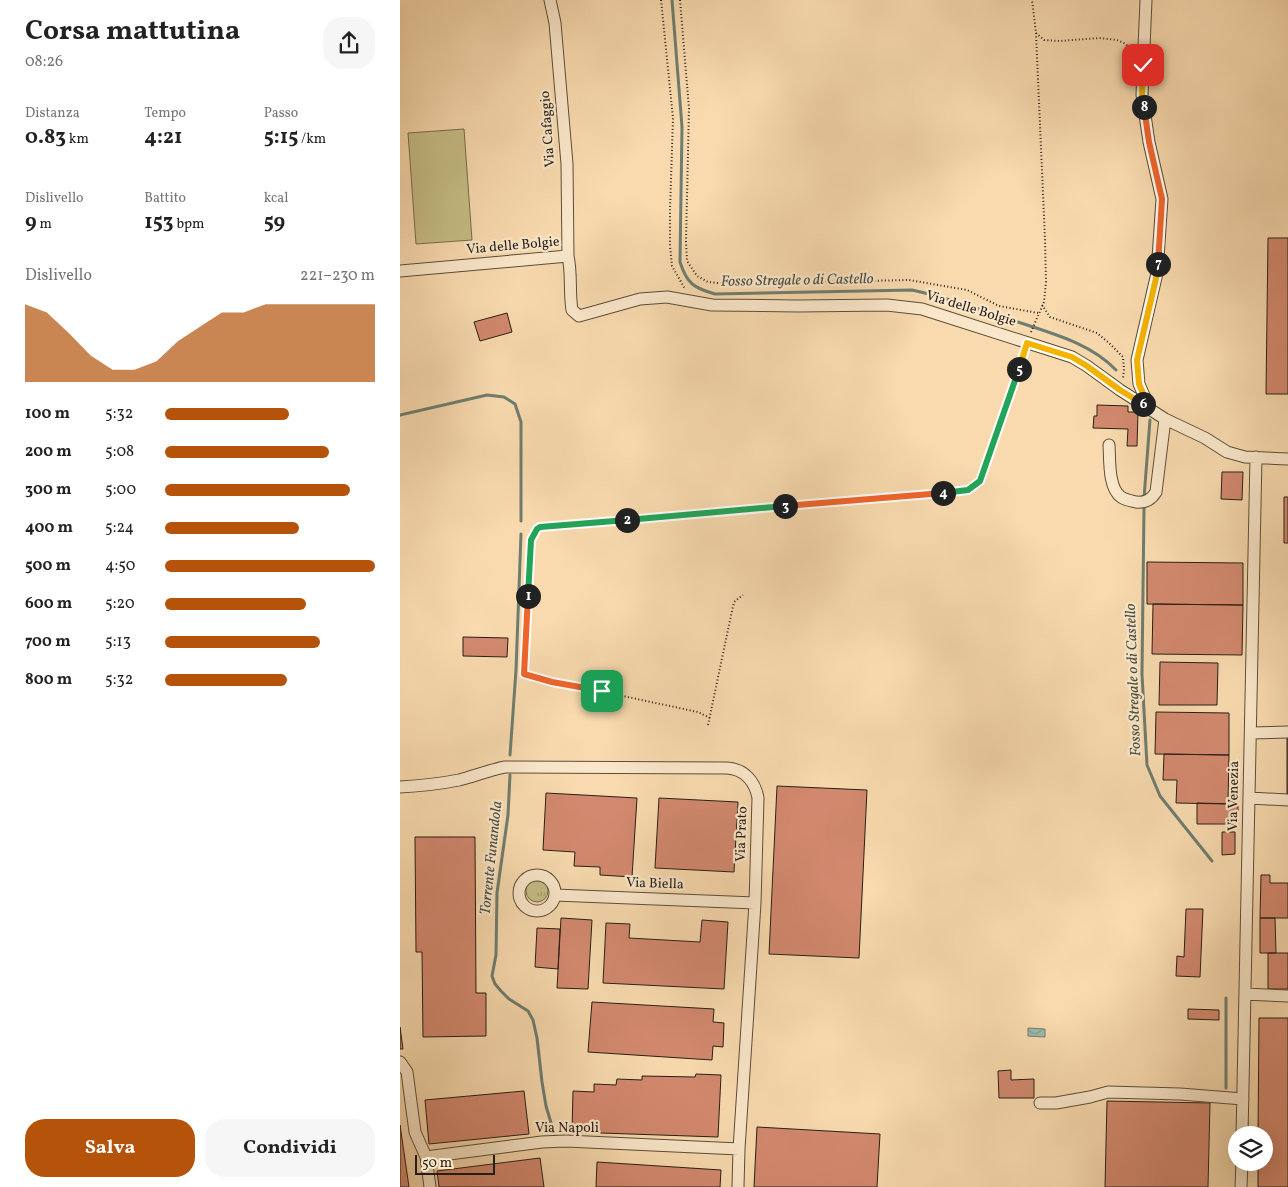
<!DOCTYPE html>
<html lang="it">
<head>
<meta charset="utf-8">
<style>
	:root { --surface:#fff; --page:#f6f6f6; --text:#222; --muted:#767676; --accent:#b45309 }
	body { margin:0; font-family:Vollkorn,serif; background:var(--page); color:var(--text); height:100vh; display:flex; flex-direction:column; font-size:19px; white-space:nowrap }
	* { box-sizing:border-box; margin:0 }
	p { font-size:16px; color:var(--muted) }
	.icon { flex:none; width:28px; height:28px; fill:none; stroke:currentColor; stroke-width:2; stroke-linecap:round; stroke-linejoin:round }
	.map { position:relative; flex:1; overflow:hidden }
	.side { display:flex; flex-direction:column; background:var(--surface); width:400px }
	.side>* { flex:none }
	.controls { position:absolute; left:828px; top:1126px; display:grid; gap:10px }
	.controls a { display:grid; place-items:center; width:45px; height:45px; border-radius:50%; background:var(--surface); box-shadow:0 5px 20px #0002; font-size:25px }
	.scale { position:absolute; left:15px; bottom:12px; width:80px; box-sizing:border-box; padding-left:5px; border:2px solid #271f16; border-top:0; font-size:14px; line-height:18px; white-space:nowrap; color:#271f16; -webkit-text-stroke:4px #fae7ca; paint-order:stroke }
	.pin { position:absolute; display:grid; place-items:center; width:42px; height:42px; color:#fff; margin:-21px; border-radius:10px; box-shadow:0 2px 8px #0006 }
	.km { position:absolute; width:25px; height:25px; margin:-12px; border-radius:50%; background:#222; color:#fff; font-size:14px; line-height:25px; text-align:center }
	.round { display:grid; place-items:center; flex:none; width:52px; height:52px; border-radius:20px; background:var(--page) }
	.overview { display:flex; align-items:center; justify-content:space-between; height:85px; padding:0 25px }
	h1 { font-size:28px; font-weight:700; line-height:38px }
	.metrics { display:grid; grid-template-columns:repeat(3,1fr); gap:8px; height:85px; padding:5px 25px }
	.metrics div { display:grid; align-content:center }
	.metrics b { font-size:21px; font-weight:700 }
	.metrics small { font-size:14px; font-weight:400 }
	.metrics p { font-size:14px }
	.chart { height:140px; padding:10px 25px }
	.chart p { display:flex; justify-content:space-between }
	.chart svg { width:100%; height:90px; margin-top:5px; fill:var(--accent); opacity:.7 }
	.action { display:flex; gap:10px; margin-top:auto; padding:10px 25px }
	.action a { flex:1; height:58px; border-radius:20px; background:var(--accent); color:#fff; font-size:20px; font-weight:700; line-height:58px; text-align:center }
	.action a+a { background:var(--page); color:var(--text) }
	ul { padding:0 25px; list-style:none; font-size:16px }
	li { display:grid; grid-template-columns:80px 60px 1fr; align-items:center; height:38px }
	li i { height:12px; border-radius:6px; background:var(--accent) }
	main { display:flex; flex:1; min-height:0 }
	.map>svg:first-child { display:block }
</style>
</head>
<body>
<main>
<section class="side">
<div class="overview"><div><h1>Corsa mattutina</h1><p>08:26</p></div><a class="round"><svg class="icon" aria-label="share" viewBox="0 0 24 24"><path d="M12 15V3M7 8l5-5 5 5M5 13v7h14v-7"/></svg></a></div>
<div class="metrics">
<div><p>Distanza</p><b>0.83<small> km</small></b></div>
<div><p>Tempo</p><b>4:21</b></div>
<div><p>Passo</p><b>5:15<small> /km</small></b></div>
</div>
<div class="metrics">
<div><p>Dislivello</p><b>9<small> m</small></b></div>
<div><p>Battito</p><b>153<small> bpm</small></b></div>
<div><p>kcal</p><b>59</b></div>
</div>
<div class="chart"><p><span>Dislivello</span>221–230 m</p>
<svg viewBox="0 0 160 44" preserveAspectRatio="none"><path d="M0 44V6L10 10L20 20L30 31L40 38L50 38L60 34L70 24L80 17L90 10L100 10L110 6L120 6L130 6L140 6L150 6L160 6V44z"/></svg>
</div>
<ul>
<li><b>100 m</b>5:32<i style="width:59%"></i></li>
<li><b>200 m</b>5:08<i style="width:78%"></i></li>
<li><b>300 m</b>5:00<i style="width:88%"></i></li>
<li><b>400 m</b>5:24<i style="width:64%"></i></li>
<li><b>500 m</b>4:50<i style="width:100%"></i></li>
<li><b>600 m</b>5:20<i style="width:67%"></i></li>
<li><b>700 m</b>5:13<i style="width:74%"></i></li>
<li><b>800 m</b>5:32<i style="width:58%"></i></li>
</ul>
<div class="action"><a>Salva</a><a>Condividi</a></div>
</section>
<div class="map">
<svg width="888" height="1187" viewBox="0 0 888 1187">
	<defs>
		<pattern id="grass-tufts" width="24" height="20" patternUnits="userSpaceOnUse" patternTransform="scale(1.25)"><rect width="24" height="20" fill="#c5bd85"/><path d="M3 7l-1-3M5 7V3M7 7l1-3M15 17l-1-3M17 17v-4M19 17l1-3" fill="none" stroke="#a9a272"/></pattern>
		<pattern id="water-waves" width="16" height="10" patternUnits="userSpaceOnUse" patternTransform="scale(1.25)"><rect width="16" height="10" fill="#9dbbac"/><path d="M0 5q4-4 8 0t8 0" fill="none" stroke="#87a093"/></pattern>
	</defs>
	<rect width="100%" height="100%" fill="#f8daae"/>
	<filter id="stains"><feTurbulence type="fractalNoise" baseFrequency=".004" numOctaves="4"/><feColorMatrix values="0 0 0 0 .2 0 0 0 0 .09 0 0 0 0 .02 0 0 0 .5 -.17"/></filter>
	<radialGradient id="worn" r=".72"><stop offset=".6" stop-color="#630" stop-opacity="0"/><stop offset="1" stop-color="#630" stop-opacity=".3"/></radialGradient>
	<path fill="url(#grass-tufts)" stroke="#766e4e" d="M126 891a11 11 0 1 1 22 0a11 11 0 1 1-22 0Z"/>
	<path fill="#c5bd85" stroke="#766e4e" d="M64 129 72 240 16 244 8 133Z"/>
	<path fill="url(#water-waves)" stroke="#6e7d70" d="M628 1028 645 1029V1037L628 1036Z"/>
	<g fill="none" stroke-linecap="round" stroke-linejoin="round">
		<path stroke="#6e7d70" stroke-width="3" d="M272 0 282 127 280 262C287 284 294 288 315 294L512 290C545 297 577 308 609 319 646 332 688 341 716 370
			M0 415 87 395 104 397 115 404 121 422V521
			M744 498 750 420
			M744 508 742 674 747 765 760 796 812 861
			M110 755 116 670 121 534
			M110 775 108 815 97 893 96 955 92 976 95 984 101 991 109 999 128 1011 133 1020 137 1038 142 1082 146 1106 154 1133
			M826 1088V998"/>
	</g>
	<path fill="#d3896f" stroke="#271f16" d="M868 238H888V394H866Z
		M107 313 112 332 80 341 74 322Z
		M697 405 728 406V412H738L737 446H727L728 429 693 428 694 416H697Z
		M822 472H843L842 500 821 499Z
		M884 497H888V543H884Z
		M747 562 843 563V605L747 604Z
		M753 604 843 605 842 655 752 654Z
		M63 637 108 638 107 657 63 656Z
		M760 662 818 663 817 705H759Z
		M756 712 829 713V755L755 754Z
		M887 737H888V794H887Z
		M764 754 829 755 828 804 776 803 777 780H763Z
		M377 786 467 790 459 958 369 954Z
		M146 793 237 798 232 877 200 875V867L174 866 175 852 143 850Z
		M259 798 338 802 334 872 255 868Z
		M797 803 838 804V824H797Z
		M822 832H835V854L822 855Z
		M15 837H75L76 993H86V1036L23 1037 22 952H16Z
		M861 875H870V883H888V918H860Z
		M786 909H803L800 977 776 976 777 956 784 957Z
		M161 918 192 920 188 989 157 988Z
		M860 918H875L876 953H860Z
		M302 920 328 922 324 989 203 983 206 923 230 924 229 938 300 942Z
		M137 928 160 929 158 969 135 967Z
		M868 953H888V989H868Z
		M192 1002 314 1009 313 1022 324 1023 323 1047 313 1046 312 1060 188 1052Z
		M788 1009 819 1010V1020L788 1019Z
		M859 1018H888V1187H858V1162H864V1135H858Z
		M0 1027 3 1049H0Z
		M611 1070V1080L634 1079V1098H599L598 1071Z
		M296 1074 321 1075 318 1137 172 1132 173 1091 194 1092V1084L216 1085 217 1079 242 1080V1076L295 1077Z
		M124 1091 129 1134 29 1144 25 1100Z
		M707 1101 810 1103 808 1187H705Z
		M0 1125 9 1187H0Z
		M357 1127 480 1134 477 1187H354Z
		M140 1158 144 1187H39L37 1171Z
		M197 1162 321 1170 320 1187H196Z"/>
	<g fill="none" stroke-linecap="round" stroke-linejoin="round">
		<g stroke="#5b4e3c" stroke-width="13">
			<path id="minor" d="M150 0 155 23 167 164 168 256C172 274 169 292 172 310L179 316 240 299 267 297 312 305 398 306 487 305 522 309 672 357 687 366 720 390 765 419 805 438 827 452 845 457 888 459
				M746 0 742 95 749 142 762 199 757 273 737 360 739 384 750 409
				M0 271 168 256
				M709 445C710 459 708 488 721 497 725 500 732 501 736 502 745 503 751 500 756 492L765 419
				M851 733 888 732
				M0 787C20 786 39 784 59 780 75 776 89 770 105 767L327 768C344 769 355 781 358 798L355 903 339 1149 338 1187
				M849 798 888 800
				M119 893a18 18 0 1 1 36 0a18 18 0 1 1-36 0Z
				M155 895 355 903
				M845 994 888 996
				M0 1062 7 1072 15 1132 26 1157
				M640 1103H656L690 1097 708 1092 780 1094 843 1099
				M842 1135 856 457
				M30 1187 26 1157 142 1142 166 1141 339 1149
				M841 1187 842 1162"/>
		</g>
		<path stroke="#271f16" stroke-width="2" stroke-dasharray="1 2.5" stroke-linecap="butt" d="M261 0 273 118 270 210V246L272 266 285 289
			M280 0 289 109 286 242 287 261 297 276 308 282 327 284 509 280 567 290 599 306 638 313
			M636 33 644 40 660 41 699 38 717 40 726 44 733 55
			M642 305 650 317 697 333 709 343 723 357 724 369 723 378
			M631 332 644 302 646 282 645 239 636 33 632 0
			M310 718 298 712 124 675 131 540 137 529 140 527 568 490 580 481 582 476 624 353
			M308 725 333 606 335 601 343 595"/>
		<use href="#minor" stroke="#fae7ca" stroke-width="11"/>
	</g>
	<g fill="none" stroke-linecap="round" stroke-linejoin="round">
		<g stroke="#fff" stroke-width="10">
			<path id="split-1" d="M128 596 124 674 152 682 202 691"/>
		</g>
		<g stroke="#fff" stroke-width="10">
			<path id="split-2" d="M128 596 131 540 137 529 140 527 227 520"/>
		</g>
		<g stroke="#fff" stroke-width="10">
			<path id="split-3" d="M227 520 385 506"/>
		</g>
		<g stroke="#fff" stroke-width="10">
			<path id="split-4" d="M385 506 543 493"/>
		</g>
		<g stroke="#fff" stroke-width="10">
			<path id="split-5" d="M543 493 568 490 580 481 619 369"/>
		</g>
		<g stroke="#fff" stroke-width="10">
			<path id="split-6" d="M619 369 627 343 672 357 687 366 720 390 743 404"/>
		</g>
		<g stroke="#fff" stroke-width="10">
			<path id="split-7" d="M743 404 750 409 739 384 737 360 757 274 758 264"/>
		</g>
		<g stroke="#fff" stroke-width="10">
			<path id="split-8" d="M744 107 749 142 762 199 758 264"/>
		</g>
		<g stroke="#fff" stroke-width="10">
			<path id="split-9" d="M743 65 742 95 744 107"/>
		</g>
		<use href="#split-1" stroke="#f0652b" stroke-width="6"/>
		<use href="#split-2" stroke="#22a559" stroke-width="6"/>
		<use href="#split-3" stroke="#22a559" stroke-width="6"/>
		<use href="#split-4" stroke="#f0652b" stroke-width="6"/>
		<use href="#split-5" stroke="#22a559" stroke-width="6"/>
		<use href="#split-6" stroke="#f5b400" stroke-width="6"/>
		<use href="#split-7" stroke="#f5b400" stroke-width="6"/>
		<use href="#split-8" stroke="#f0652b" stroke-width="6"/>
		<use href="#split-9" stroke="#f5b400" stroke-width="6"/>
	</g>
	<g text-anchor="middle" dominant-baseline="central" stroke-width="4.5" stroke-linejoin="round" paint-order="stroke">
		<g font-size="14" fill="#271f16" stroke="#fae7ca">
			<text transform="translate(148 129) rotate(-94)">Via Cafaggio</text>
			<text transform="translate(113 246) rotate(-5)">Via delle Bolgie</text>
			<text transform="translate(571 309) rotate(17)">Via delle Bolgie</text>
			<text transform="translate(834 796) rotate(-89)">Via Venezia</text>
			<text transform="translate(342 834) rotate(-88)">Via Prato</text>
			<text transform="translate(255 884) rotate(2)">Via Biella</text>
			<text x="167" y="1128">Via Napoli</text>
		</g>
		<g font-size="15" font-style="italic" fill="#4a4e43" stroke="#fae7ca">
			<text transform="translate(397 281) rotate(-1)">Fosso Stregale o di Castello</text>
			<text transform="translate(734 680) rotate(-92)">Fosso Stregale o di Castello</text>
			<text transform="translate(92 858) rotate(-84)">Torrente Funandola</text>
		</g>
	</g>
	<rect width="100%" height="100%" filter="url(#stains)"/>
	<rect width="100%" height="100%" fill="url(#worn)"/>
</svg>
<div class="controls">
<a><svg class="icon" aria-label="layers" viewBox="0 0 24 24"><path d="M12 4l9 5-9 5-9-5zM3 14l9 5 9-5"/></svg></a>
</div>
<div class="scale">50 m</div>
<div class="pin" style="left:202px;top:691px;background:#1e9e55"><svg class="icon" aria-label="arrive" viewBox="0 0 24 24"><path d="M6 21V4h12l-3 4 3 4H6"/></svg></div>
<div class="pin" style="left:743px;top:65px;background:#d93025"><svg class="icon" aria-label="check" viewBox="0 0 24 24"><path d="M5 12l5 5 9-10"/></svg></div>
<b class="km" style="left:128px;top:596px">1</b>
<b class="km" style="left:227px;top:520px">2</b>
<b class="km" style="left:385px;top:506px">3</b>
<b class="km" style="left:543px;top:493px">4</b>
<b class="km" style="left:619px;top:369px">5</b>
<b class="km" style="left:743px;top:404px">6</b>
<b class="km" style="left:758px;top:264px">7</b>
<b class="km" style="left:744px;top:107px">8</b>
</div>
</main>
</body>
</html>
